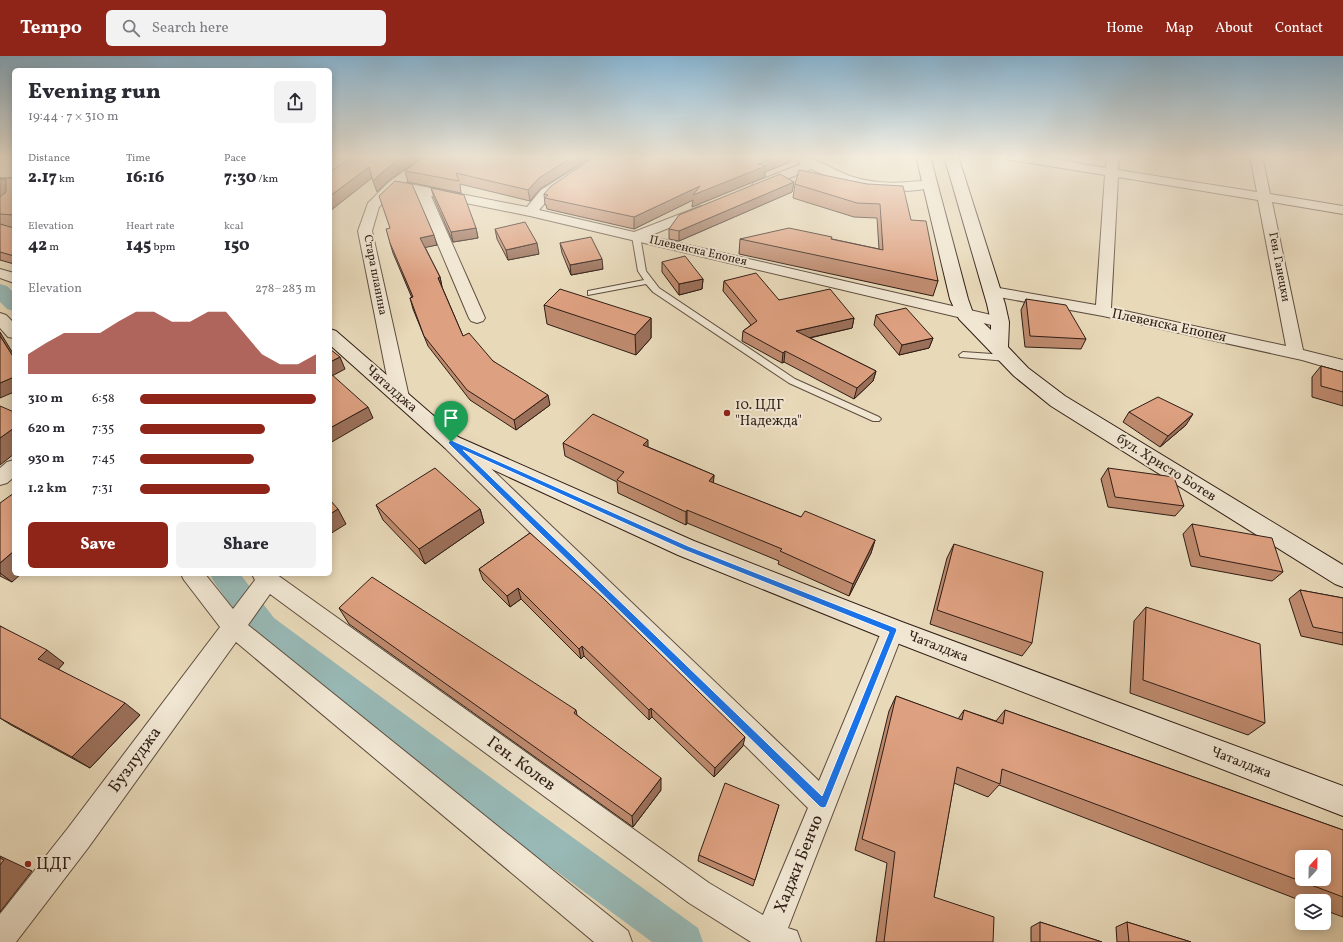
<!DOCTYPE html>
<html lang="en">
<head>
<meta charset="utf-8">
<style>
	:root { --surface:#fff; --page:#f2f2f3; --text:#2b2b33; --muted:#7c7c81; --accent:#8f2418 }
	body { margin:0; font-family:Vollkorn,serif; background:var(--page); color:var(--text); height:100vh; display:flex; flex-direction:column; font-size:15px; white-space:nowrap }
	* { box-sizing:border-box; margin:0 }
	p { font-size:13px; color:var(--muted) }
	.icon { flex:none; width:22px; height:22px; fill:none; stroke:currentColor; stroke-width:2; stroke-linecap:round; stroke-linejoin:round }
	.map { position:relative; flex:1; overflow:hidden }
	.drawer { position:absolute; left:12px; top:12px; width:320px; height:508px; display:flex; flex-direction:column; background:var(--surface); border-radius:6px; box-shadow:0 2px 10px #0003 }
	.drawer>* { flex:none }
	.needle { width:26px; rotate:22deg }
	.buttons { position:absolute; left:1295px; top:794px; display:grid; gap:8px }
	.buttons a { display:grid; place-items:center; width:36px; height:36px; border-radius:6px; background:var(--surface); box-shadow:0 2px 10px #0003; font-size:20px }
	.pin { position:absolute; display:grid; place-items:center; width:34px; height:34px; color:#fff; margin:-41px -17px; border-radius:50% 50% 50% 0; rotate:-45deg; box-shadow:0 0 4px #0007 }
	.pin .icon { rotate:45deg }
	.round { display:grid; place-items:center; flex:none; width:42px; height:42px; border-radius:6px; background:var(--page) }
	.summary { display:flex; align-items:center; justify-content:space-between; height:68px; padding:0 16px }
	h1 { font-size:22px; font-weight:800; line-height:30px }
	.figures { display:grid; grid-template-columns:repeat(3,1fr); gap:6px; height:68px; padding:4px 16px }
	.figures div { display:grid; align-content:center }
	.figures b { font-size:17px; font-weight:800 }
	.figures small { font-size:11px; font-weight:400 }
	.figures p { font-size:11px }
	.chart { height:112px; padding:8px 16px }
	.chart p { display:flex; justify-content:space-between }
	.chart svg { width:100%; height:72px; margin-top:4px; fill:var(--accent); opacity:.7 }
	.button { display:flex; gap:8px; margin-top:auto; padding:8px 16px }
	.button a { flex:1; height:46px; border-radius:6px; background:var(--accent); color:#fff; font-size:16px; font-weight:800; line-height:46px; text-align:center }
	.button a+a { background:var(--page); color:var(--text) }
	ul { padding:0 16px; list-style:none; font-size:13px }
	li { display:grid; grid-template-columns:64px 48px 1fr; align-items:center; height:30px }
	li i { height:10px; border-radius:5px; background:var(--accent) }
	header { display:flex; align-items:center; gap:24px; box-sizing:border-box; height:56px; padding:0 20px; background:var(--accent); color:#fff }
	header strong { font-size:19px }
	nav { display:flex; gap:22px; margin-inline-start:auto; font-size:14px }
	.search { width:280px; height:36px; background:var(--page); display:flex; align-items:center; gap:10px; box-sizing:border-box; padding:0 14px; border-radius:6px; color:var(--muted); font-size:15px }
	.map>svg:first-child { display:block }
</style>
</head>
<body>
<header>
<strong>Tempo</strong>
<div class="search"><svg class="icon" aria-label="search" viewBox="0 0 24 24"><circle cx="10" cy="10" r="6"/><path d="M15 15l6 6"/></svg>Search here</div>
<nav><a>Home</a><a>Map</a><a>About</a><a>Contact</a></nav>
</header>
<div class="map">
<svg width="1343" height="886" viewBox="0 0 1343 886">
	<rect width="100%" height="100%" fill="#e8d9b9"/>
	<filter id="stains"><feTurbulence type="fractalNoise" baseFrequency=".005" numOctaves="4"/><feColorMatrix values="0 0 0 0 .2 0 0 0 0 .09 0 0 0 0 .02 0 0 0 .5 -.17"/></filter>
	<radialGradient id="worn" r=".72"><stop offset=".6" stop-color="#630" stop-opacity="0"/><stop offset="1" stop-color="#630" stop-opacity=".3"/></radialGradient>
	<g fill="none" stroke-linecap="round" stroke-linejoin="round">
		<path fill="#98b9b6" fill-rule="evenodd" d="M0 228 7 230 14 237V255L7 253 0 246Z
			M210 518H240L274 562 532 752 698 872 703 886H652L506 778 252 580 214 526Z"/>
		<g stroke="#5d4c3e" stroke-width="2">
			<path id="lane" d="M636 178 640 180 646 215 659 232 795 323 879 361 881 363 879 365H873L789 327 653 236 646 228 588 239V235L644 224 638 215 632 180Z
				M963 296 1007 299 1011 302 1007 305 960 301 959 299Z"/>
		</g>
		<g stroke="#5d4c3e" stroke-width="2">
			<path id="street" d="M425 100H439L405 127 527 151 541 134 596 100H611L551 140 539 154 634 176 701 150 706 151 708 154 706 157 649 180 1000 261 1006 263 1008 266 1006 269 1000 271 530 160 431 140 485 262 483 265 477 267 471 265 469 262 416 137 397 133 379 151 372 175 409 341 406 345 400 347 394 345 391 341 358 175 368 147 389 126Z
				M795 100C815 100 834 115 853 121 878 129 904 127 930 124L935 125 936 128 935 131C893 141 848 131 811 113L763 133H753L752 130 753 127 801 108 794 102Z
				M1005 100H1035L1106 112 1107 100H1119L1118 114 1257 136 1250 100H1262L1270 138 1343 150V158L1272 146 1303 294 1343 304V316L1302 304 1103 260 988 239 985 236 988 233 993 231 1096 249 1105 119 1011 104 1007 103ZM1118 121 1258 144 1286 290 1111 252Z
				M0 213 14 217V227L0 222Z
				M0 257 6 259 14 267V282L8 281 0 272Z
				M451 379 458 381 819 725 885 567 893 564 901 567 904 574 788 872 797 875 801 886H751L689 847 270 538 248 569 628 875 632 886H594L236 586 88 792 16 886H0V858L68 772 220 571 184 524 181 518H205L233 553 255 524 252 518H276L709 827 763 859 808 752 444 391 442 386 444 381Z
				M14 404V421L7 427 0 429V412L7 406Z"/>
		</g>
		<g stroke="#2f1d15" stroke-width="2">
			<path id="secondary" d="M916 100H930L968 243 973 257 991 274V266L987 248 944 100H958L1005 248 1009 266 1008 291 1028 312 1065 340 1343 509V531L1335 528 1051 350 1014 320 959 263 950 243Z
				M330 273 336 275 458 381 694 485 902 566 1343 730V760L884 582 678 499 444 391 330 289Z"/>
		</g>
		<use href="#lane" fill="#f0e6d2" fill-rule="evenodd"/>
		<use href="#street" fill="#f0e6d2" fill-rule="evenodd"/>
		<use href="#secondary" fill="#f0e6d2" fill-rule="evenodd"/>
	</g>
	<path fill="#be8a6e" stroke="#2f1d15" d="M424 100H593L540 133 530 145 460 128 461 137 408 126 405 115Z
		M790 106 765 116V121L692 151 693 144 634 173 547 153 546 149H545L544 138Z
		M0 122H14V172H12H14V208L0 204Z
		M794 126 792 136 679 185 669 183V173Z
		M795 128H867L911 164 938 225 933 240 739 198 740 183H832L879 193 877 162 854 161 793 142Z
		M431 132 476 172 478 182 453 186 434 142Z
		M495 173 539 198 508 204 497 183Z
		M390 187 437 189 425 191 440 221 442 231 463 280 493 305 550 349 516 374 470 344 428 290 413 253 410 242H412L393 197Z
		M560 187 603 213 571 219 562 197Z
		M662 206 703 223 702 233 679 239 662 216Z
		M724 225 779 244 854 262 852 272 810 282 876 315 873 325 854 343 784 306 782 307 742 285 743 275 751 269 723 235Z
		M1026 243 1086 283 1081 293 1025 291 1021 254Z
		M544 249 651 262V282L636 299 547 268Z
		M876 259 933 282 929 292 899 299 874 269Z
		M1321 310 1343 316V350L1312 341V321Z
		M1129 356 1186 369 1160 391 1123 366Z
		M563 387 648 391 714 419 713 427 801 461 875 484 871 497 849 540 778 508 779 505 687 467 686 469 618 437 617 426 565 400Z
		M1108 412 1184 450 1175 460 1108 451 1101 423Z
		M0 447 12 526 0 520Z
		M376 449 480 453 484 467 425 508 383 464Z
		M1192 468 1283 516 1272 525 1191 510 1183 478Z
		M530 477 743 690 714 721 652 661 649 664 584 600 581 603 521 543 510 551 483 524 479 513Z
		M954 488 1032 587 1022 600 930 568 947 502Z
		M1300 534 1343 542V589L1301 580 1289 543Z
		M1146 551 1265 667 1248 679 1130 637 1134 565Z
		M339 552 576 654 577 659 661 734 633 771 349 568Z
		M0 570 64 607 58 613 140 659 90 712 11 669 0 662Z
		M896 640 958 663 964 654 996 665 1005 654 1343 774V861L1324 854V845H1302L999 729 988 741 954 727 934 841 993 886H876L887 807 855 794 889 655Z
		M779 749 753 830 698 805 699 799Z
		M1040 866 1102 886H1031V871Z
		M1127 866 1191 886H1117L1116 871Z"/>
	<path fill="#9b705a" stroke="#2f1d15" d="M404 100H423L388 125 377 136 373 125 385 114Z
		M574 100H593L540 133 530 145 528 134 539 122Z
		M778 100H791L790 106 765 116V121L692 151 693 144 634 173V161L700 130Z
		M369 111 372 122 330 155V140Z
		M0 123H6L14 134 0 144Z
		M794 126 792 136 679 185V175Z
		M476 172 478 182 453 186 451 176Z
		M434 179 437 189 423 192 420 182Z
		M537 187 539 198 508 204 506 194Z
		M602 203 603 213 571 219 570 209Z
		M440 221 442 231 440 232 438 222Z
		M703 223 702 233 679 239V228Z
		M651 262V282L636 299 635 279Z
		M854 262 852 272 795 285 796 275Z
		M0 276 14 299V302L0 280Z
		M933 282 929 292 899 299 902 289Z
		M785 295 784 306 782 307 783 297Z
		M340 301 345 313 330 321V306Z
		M876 315 873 325 854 343 857 332Z
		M14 321V336L0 342V327Z
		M548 339 550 349 516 374 514 364Z
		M368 351 373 362 330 387V372Z
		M1193 358 1186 369 1160 391 1168 380Z
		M14 372V398L0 409V382Z
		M648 384V397L643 389Z
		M714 419 713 432 709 425Z
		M338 453 346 468 330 478V458Z
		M480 453 484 467 425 508 419 493Z
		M687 454V467L686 469V456Z
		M875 484 871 497 849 540 853 528Z
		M14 495V518H21L12 526 0 517V507Z
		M518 532 521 543 510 551 507 540Z
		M582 590 584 600 581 603 579 593Z
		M47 594 64 607 56 616 38 603Z
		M125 647 140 659 90 712 72 701Z
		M651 652 652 661 649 664V654Z
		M745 681 743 690 714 721 715 712Z
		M661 722V734L633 771 632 760Z
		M0 800 32 815 0 856Z"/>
	<path fill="#dda080" stroke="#2f1d15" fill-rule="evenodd" d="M353 100H404L385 114 373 125 369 111 330 140V116Z
		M424 100H574L539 122 528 134 456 117 459 125 405 115Z
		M596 100H778L758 108 766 110 693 139 700 130 634 161 545 142 548 139 544 138 551 130Z
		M799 114 867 128 903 130 911 164 926 165 938 225 740 183 789 172 832 181 831 183 883 194 880 148 857 147 795 128Z
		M780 118 794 126 679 175 669 173 679 159Z
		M0 122H14V159L0 158V141L6 136V123H0Z
		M395 125 412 128 434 179 420 182 440 221 438 222 463 280 469 277 493 305 548 339 514 364 467 334 424 280 410 242 413 241 390 187 386 173 390 172 379 140Z
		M431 132 464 139 476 172 451 176Z
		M525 166 537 187 506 194 495 173Z
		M0 168 14 172V200L0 196Z
		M591 181 602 203 570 209 560 187Z
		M685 200 703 223 679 228 662 206Z
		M756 217 779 244 830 233 854 262 796 275 876 315 857 332 785 295 783 297 743 275 757 265 724 225Z
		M560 233 651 262 635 279 544 249Z
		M1026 243 1066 249 1086 283 1030 280Z
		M906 252 933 282 902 289 876 259Z
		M0 280 14 302V321L0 327Z
		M330 293 340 301 330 306Z
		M1321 310 1343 316V336L1321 330Z
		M330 317 368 351 330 372Z
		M1158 341 1193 358 1168 380 1129 356Z
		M0 350 14 356V372L0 382Z
		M593 358 648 384 643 389 714 419 709 425 801 461 805 455 875 484 853 528 780 495 782 493 687 454 686 456 617 424 624 416 563 387Z
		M435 412 480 453 419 493 376 449Z
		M1108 412 1174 421 1184 450 1115 441Z
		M14 437V495L0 507V447Z
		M330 444 338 453 330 458Z
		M1192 468 1272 482 1283 516 1200 500Z
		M530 477 602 541 745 681 715 712 651 652 649 654 582 590 579 593 518 532 507 540 479 513Z
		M954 488 1043 516 1032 587 937 554Z
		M372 521 576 654 574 657 661 722 632 760 339 552Z
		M1300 534 1343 542V577L1313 571Z
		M1146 551 1260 588 1265 667 1143 624Z
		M0 570 47 594 38 603 125 647 72 701 0 662Z
		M896 640 962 664 964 654 1003 668 1005 654 1343 774V841L1002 713 1000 728 957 711 934 841 994 861 993 886H884L895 796 862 783ZM1302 801H1324V823H1302Z
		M725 727 779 749 755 824 699 799Z
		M0 802 4 804 0 809Z
		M1040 866 1102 886H1040Z
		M1127 866 1191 886H1129Z"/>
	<linearGradient id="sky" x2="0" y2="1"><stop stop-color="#88b6d4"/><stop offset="0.45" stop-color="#f5eee0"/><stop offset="1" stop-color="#f5eee0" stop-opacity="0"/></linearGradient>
	<rect width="1343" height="224" fill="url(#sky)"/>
	<path fill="#1a73e8" stroke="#fff" fill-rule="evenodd" d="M451 384 688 490 896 572 897 574 826 751 823 752 820 751 449 388 448 386ZM463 394 684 494 889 576 822 740Z"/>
	<g fill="#8f2418" stroke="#f0e6d2" stroke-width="1.5">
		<circle cx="727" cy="357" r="4"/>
		<circle cx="28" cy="808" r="4"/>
	</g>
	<g text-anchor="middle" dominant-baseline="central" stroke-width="4" stroke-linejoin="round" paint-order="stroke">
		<g font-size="12" fill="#2f1d15" stroke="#f0e6d2">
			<text transform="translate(698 195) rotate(13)">Плевенска Епопея</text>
			<text transform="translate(1279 211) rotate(79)">Ген. Ганецки</text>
			<text transform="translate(375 219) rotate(79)">Стара планина</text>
		</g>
		<g font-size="14" fill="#2f1d15" stroke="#f0e6d2">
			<text transform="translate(1169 270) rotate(12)">Плевенска Епопея</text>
			<text transform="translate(391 333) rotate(41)">Чаталджа</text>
			<text transform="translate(1166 412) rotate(32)">бул. Христо Ботев</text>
			<text transform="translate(938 591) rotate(21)">Чаталджа</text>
			<text transform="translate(1241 707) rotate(21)">Чаталджа</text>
		</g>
		<g font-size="14" fill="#2f1d15" stroke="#f0e6d2" text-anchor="start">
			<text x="735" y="349">10. ЦДГ<tspan x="735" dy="16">"Надежда"</tspan></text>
		</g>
		<g font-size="17" fill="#2f1d15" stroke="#f0e6d2">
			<text transform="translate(135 704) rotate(-54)">Бузлуджа</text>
			<text transform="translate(521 708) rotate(36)">Ген. Колев</text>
			<text transform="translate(799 808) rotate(-68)">Хаджи Бенчо</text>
		</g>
		<g font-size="17" fill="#2f1d15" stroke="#f0e6d2" text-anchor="start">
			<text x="36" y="808">ЦДГ</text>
		</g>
	</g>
	<rect width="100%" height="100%" filter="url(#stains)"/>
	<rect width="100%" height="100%" fill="url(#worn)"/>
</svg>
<div class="buttons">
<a><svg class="needle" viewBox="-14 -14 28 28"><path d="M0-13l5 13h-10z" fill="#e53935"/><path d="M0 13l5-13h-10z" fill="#7c7c81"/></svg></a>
<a><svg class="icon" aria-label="layers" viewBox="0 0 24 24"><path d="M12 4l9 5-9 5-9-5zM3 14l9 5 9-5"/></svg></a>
</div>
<div class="pin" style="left:451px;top:386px;background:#1e9e55"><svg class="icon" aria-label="arrive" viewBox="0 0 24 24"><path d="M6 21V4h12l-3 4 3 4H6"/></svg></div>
<section class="drawer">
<div class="summary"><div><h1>Evening run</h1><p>19:44 · 7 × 310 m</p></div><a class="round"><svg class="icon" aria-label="share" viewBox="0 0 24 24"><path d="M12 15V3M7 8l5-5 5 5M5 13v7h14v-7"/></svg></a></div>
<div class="figures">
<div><p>Distance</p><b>2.17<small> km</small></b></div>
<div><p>Time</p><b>16:16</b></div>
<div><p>Pace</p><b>7:30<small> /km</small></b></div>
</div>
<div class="figures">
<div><p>Elevation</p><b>42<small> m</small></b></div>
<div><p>Heart rate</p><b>145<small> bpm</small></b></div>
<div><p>kcal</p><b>150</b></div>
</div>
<div class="chart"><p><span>Elevation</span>278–283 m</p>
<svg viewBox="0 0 160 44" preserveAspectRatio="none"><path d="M0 44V32L10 25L20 19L30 19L40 19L50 12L60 6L70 6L80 12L90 12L100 6L110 6L120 19L130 32L140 38L150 38L160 32V44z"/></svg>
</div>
<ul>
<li><b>310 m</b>6:58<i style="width:100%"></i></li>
<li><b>620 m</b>7:35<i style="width:71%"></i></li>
<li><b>930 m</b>7:45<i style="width:65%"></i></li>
<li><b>1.2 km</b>7:31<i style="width:74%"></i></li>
</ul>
<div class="button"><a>Save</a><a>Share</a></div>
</section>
</div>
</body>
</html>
